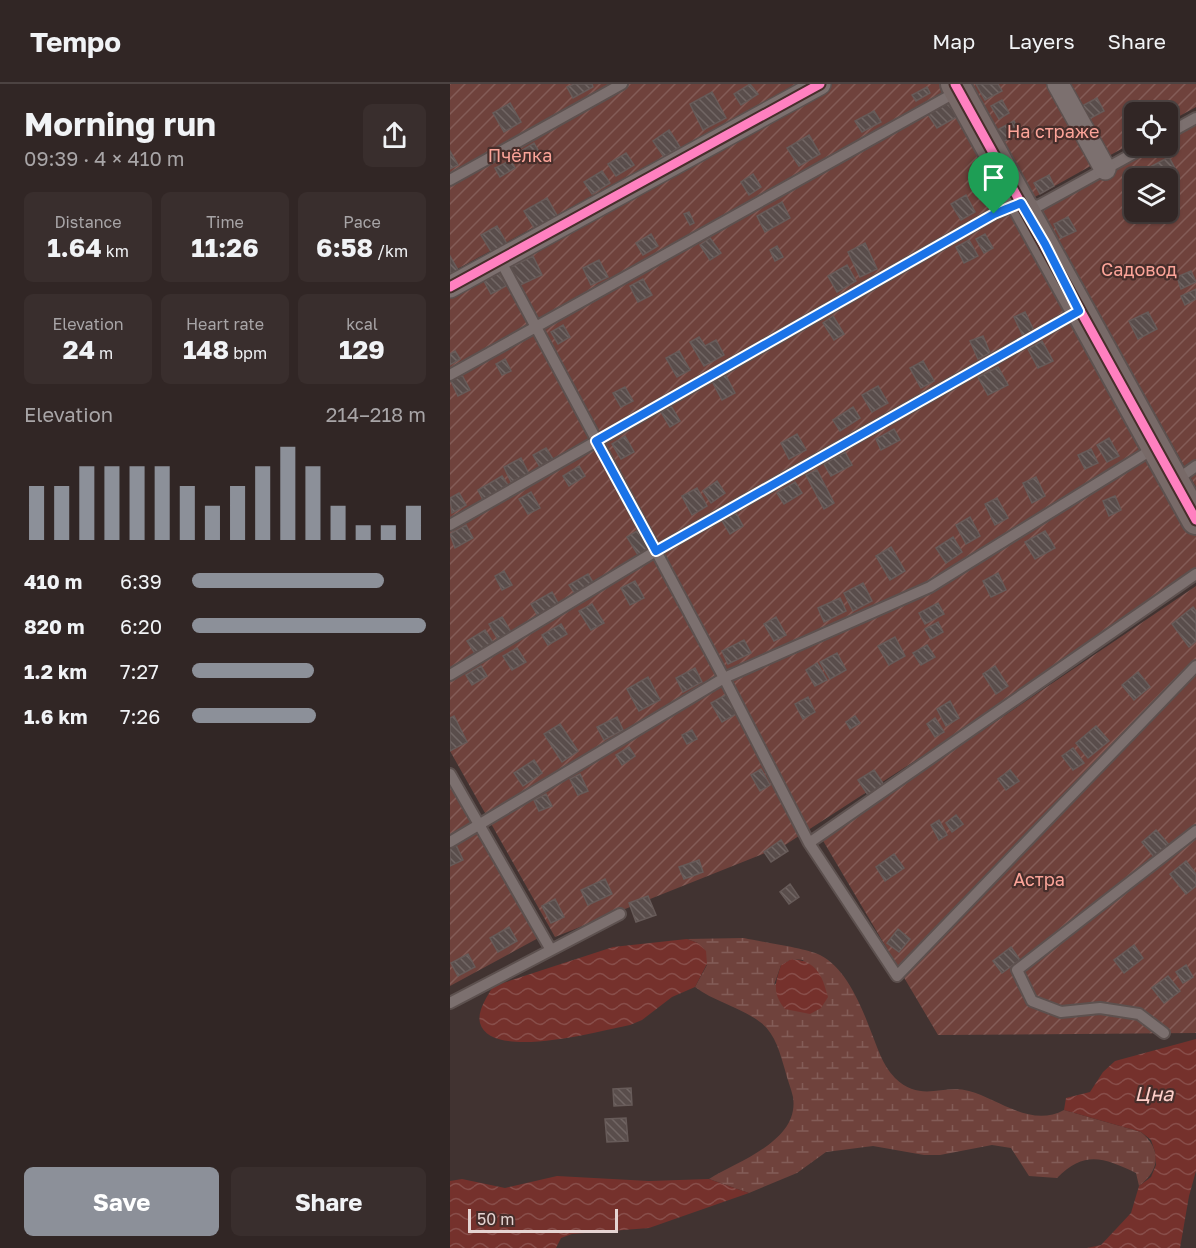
<!DOCTYPE html>
<html lang="en">
<head>
<meta charset="utf-8">
<style>
	:root { --surface:#312625; --page:#392e2d; --text:#f1f3f6; --muted:#a8a5a7; --line:#4c4342; --accent:#8c9099 }
	body { margin:0; font-family:"Golos Text",sans-serif; background:var(--page); color:var(--text); height:100vh; display:flex; flex-direction:column; font-size:22px; white-space:nowrap }
	* { box-sizing:border-box; margin:0 }
	p { font-size:20px; color:var(--muted) }
	.icon { flex:none; width:33px; height:33px; fill:none; stroke:currentColor; stroke-width:2; stroke-linecap:round; stroke-linejoin:round }
	.map { position:relative; flex:1; overflow:hidden }
	.sheet { display:flex; flex-direction:column; background:var(--surface); width:450px }
	.sheet>* { flex:none }
	.buttons { position:absolute; left:674px; top:18px; display:grid; gap:12px }
	.buttons a { display:grid; place-items:center; width:54px; height:54px; border-radius:9px; background:var(--surface); box-shadow:0 2px 4px #0004,0 0 0 2px var(--line); font-size:30px }
	.scale { position:absolute; left:18px; bottom:15px; width:150px; box-sizing:border-box; padding-left:6px; border:3px solid #e5d4d2; border-top:0; font-size:16px; line-height:21px; white-space:nowrap; color:#e5d4d2; -webkit-text-stroke:4px #472e2b; paint-order:stroke }
	.pin { position:absolute; display:grid; place-items:center; width:51px; height:51px; color:#fff; margin:-62px -26px; border-radius:50% 50% 50% 0; rotate:-45deg; box-shadow:0 0 6px #0007 }
	.pin .icon { rotate:45deg }
	.round { display:grid; place-items:center; flex:none; width:63px; height:63px; border-radius:9px; background:var(--page) }
	.head { display:flex; align-items:center; justify-content:space-between; height:102px; padding:0 24px }
	h1 { font-size:33px; font-weight:700; line-height:45px }
	.figures { display:grid; grid-template-columns:repeat(3,1fr); gap:9px; height:102px; padding:6px 24px }
	.figures div { display:grid; align-content:center; border-radius:9px; background:var(--page); text-align:center }
	.figures b { font-size:26px; font-weight:700 }
	.figures small { font-size:16px; font-weight:400 }
	.figures p { font-size:16px }
	.chart { height:168px; padding:12px 24px }
	.chart p { display:flex; justify-content:space-between }
	.chart svg { width:100%; height:108px; margin-top:6px; stroke:var(--accent); stroke-width:6 }
	.button { display:flex; gap:12px; margin-top:auto; padding:12px 24px }
	.button a { flex:1; height:69px; border-radius:9px; background:var(--accent); color:#fff; font-size:24px; font-weight:700; line-height:69px; text-align:center }
	.button a+a { background:var(--page); color:var(--text) }
	ul { padding:0 24px; list-style:none; font-size:20px }
	li { display:grid; grid-template-columns:96px 72px 1fr; align-items:center; height:45px }
	li i { height:15px; border-radius:8px; background:var(--accent) }
	header { display:flex; align-items:center; gap:36px; box-sizing:border-box; height:84px; padding:0 30px; background:var(--surface); border-bottom:2px solid var(--line) }
	header strong { font-size:28px }
	nav { display:flex; gap:33px; margin-inline-start:auto; font-size:21px }
	main { display:flex; flex:1; min-height:0 }
	.map>svg:first-child { display:block }
</style>
</head>
<body>
<header>
<strong>Tempo</strong>
<nav><a>Map</a><a>Layers</a><a>Share</a></nav>
</header>
<main>
<section class="sheet">
<div class="head"><div><h1>Morning run</h1><p>09:39 · 4 × 410 m</p></div><a class="round"><svg class="icon" aria-label="share" viewBox="0 0 24 24"><path d="M12 15V3M7 8l5-5 5 5M5 13v7h14v-7"/></svg></a></div>
<div class="figures">
<div><p>Distance</p><b>1.64<small> km</small></b></div>
<div><p>Time</p><b>11:26</b></div>
<div><p>Pace</p><b>6:58<small> /km</small></b></div>
</div>
<div class="figures">
<div><p>Elevation</p><b>24<small> m</small></b></div>
<div><p>Heart rate</p><b>148<small> bpm</small></b></div>
<div><p>kcal</p><b>129</b></div>
</div>
<div class="chart"><p><span>Elevation</span>214–218 m</p>
<svg viewBox="0 0 160 44" preserveAspectRatio="none"><path d="M5 44V22M15 44V22M25 44V14M35 44V14M45 44V14M55 44V14M65 44V22M75 44V30M85 44V22M95 44V14M105 44V6M115 44V14M125 44V30M135 44V38M145 44V38M155 44V30"/></svg>
</div>
<ul>
<li><b>410 m</b>6:39<i style="width:82%"></i></li>
<li><b>820 m</b>6:20<i style="width:100%"></i></li>
<li><b>1.2 km</b>7:27<i style="width:52%"></i></li>
<li><b>1.6 km</b>7:26<i style="width:53%"></i></li>
</ul>
<div class="button"><a>Save</a><a>Share</a></div>
</section>
<div class="map">
<svg width="746" height="1164" viewBox="0 0 746 1164">
	<defs>
		<pattern id="wetland-marsh" width="20" height="14" patternUnits="userSpaceOnUse" patternTransform="scale(1.5)"><rect width="20" height="14" fill="#6f423c"/><path d="M1 5h8M5 5V1M11 12h8M15 12V8" fill="none" stroke="#835c57"/></pattern>
		<pattern id="garden-furrows" width="10" height="10" patternUnits="userSpaceOnUse" patternTransform="scale(1.5)"><rect width="10" height="10" fill="#6f423c"/><path d="M-1 1l2-2M0 10L10 0M9 11l2-2" fill="none" stroke="#835c57"/></pattern>
		<pattern id="water-waves" width="16" height="10" patternUnits="userSpaceOnUse" patternTransform="scale(1.5)"><rect width="16" height="10" fill="#75312c"/><path d="M0 5q4-4 8 0t8 0" fill="none" stroke="#884e4a"/></pattern>
		<pattern id="building-back-hatch" width="6" height="6" patternUnits="userSpaceOnUse" patternTransform="scale(1.5)"><rect width="6" height="6" fill="#594d4b"/><path d="M-1 5l2 2M0 0l6 6M5-1l2 2" fill="none" stroke="#716664"/></pattern>
	</defs>
	<rect width="100%" height="100%" fill="#413331"/>
	<path fill="url(#wetland-marsh)" fill-rule="evenodd" d="M294 854C311 858 356 864 370 871 395 883 411 921 420 945 427 962 432 981 445 994 471 1019 492 1000 519 1007 549 1015 581 1044 614 1026L691 1048C712 1066 710 1086 689 1102L686 1089C654 1074 635 1066 607 1094L579 1092 561 1064 542 1061 490 1071H474L423 1062 376 1068 347 1089 299 1109 259 1095C288 1077 350 1057 343 1013 341 1004 337 995 335 986 330 969 325 949 310 938 290 923 265 918 245 903L257 881 248 859 237 855ZM341 875 354 876 324 901 331 881Z"/>
	<path fill="url(#garden-furrows)" fill-rule="evenodd" d="M0 0H348L0 189Z
		M370 0H503L746 442V495L335 761 105 853 0 667V209Z
		M522 0H746V23L717 39V28H684V58L583 114Z
		M746 36V403L590 124 701 62H717V53ZM684 94H717V128H684Z
		M746 502V949L488 951 372 755Z
		M0 690 92 852 0 902Z"/>
	<path fill="url(#water-waves)" d="M237 855 248 859 256 867 257 880 245 903 222 913 192 936 180 941C153 946 41 978 30 939 27 927 37 913 42 904L53 899 163 863Z
		M341 875C367 877 372 891 378 913L371 924 360 930 335 925C322 909 325 899 331 881Z
		M746 955V1087L739 1112 730 1164H637L651 1161 681 1129 689 1102 701 1093 706 1081 705 1068 701 1056 691 1048 614 1026 616 1014 640 1008 653 988 665 977Z
		M107 1092 199 1097 259 1095 299 1109 199 1144 122 1150 111 1154 106 1164H0V1097L12 1095 55 1104Z"/>
	<path fill="url(#building-back-hatch)" stroke="#675b59" stroke-width="1.5" d="M124 0H142L143 3 123 14 117 3Z
		M300 0 308 10 291 21 284 10Z
		M526 0H548L552 7 535 16Z
		M477 3 480 9 466 17 462 11Z
		M262 8 276 34 253 46 240 20Z
		M647 14 654 27 637 36 630 23Z
		M500 15 510 31 487 44 477 29Z
		M552 16 559 29 549 35 541 22Z
		M60 19 71 38 54 48 43 29Z
		M424 27 431 38 412 48 405 37Z
		M564 37 570 49 553 58 547 46Z
		M219 46 230 63 214 73 203 57Z
		M359 51 370 70 349 82 337 64Z
		M84 59 88 66 75 75 71 67Z
		M0 67 8 81 0 85Z
		M176 69 184 81 166 92 158 80Z
		M719 73 728 90 717 96 704 94 698 84Z
		M61 76 65 84 50 93 45 84Z
		M152 87 160 99 142 110 134 98Z
		M303 90 311 103 299 111 291 98Z
		M599 91 604 102 590 110 584 99Z
		M516 111 525 128 511 136 501 120Z
		M97 114 108 133 86 147 74 127Z
		M332 118 340 134 315 148 307 132Z
		M239 128 244 139 240 141 234 130Z
		M618 133 626 147 611 154 604 140Z
		M47 142 57 160 42 169 31 151Z
		M201 150 208 162 193 171 186 159Z
		M535 150 543 164 534 169 526 155Z
		M260 154 271 169 260 176 250 161Z
		M519 156 528 172 514 179 506 163Z
		M415 159 427 185 410 193 398 168Z
		M327 162 333 173 325 177 320 166Z
		M0 172 8 186 0 190Z
		M83 172 92 191 68 202 59 184Z
		M149 176 158 193 141 201 133 184Z
		M397 181 406 197 387 208 378 192Z
		M741 187 746 198 731 205 727 193Z
		M49 189 56 202 41 210 34 197Z
		M193 195 202 211 188 218 180 202Z
		M746 205V215L735 221 731 212Z
		M575 228 584 247 573 252 564 233Z
		M698 228 707 245 688 255 679 237Z
		M383 232 394 250 384 256 373 239Z
		M113 241 120 253 108 260 101 248Z
		M533 252 540 269 528 275 520 257Z
		M249 253 255 262 266 256 274 271 254 282 240 258Z
		M592 257 603 277 588 284 578 265Z
		M5 267 10 275 0 281V270Z
		M229 267 240 286 227 293 216 274Z
		M55 275 61 287 52 291 46 280Z
		M473 277 484 297 471 304 460 284Z
		M548 283 558 301 538 311 528 293Z
		M275 290 285 309 272 316 262 297Z
		M12 291 20 306 8 312 1 297Z
		M428 302 438 319 422 328 412 311Z
		M175 303 183 317 171 323 163 309Z
		M221 322 230 337 220 343 211 328Z
		M403 323 410 334 390 347 383 336Z
		M444 345 450 356 431 366 426 355Z
		M347 350 356 366 339 375 331 359Z
		M175 352 184 368 171 375 162 360Z
		M659 354 669 372 657 378 647 361Z
		M96 364 103 375 90 383 83 371Z
		M641 365 648 379 635 385 628 371Z
		M395 368 402 381 381 392 374 380Z
		M71 374 79 390 61 398 54 383Z
		M129 382 135 392 119 402 113 392Z
		M367 386 384 419 374 425 356 391Z
		M52 392 58 401 33 416 28 406Z
		M586 393 595 412 582 419 573 399Z
		M267 397 275 409 261 419 253 407Z
		M345 398 352 409 334 420 327 409Z
		M247 404 257 422 242 431 232 412Z
		M81 408 90 424 78 430 69 415Z
		M9 409 16 421 2 429 0 414Z
		M665 412 671 426 659 432 653 417Z
		M547 414 558 434 545 441 535 420Z
		M285 427 293 442 280 450 271 435Z
		M520 433 530 452 516 460 506 441Z
		M16 441 23 454 5 464 0 450Z
		M190 445 201 463 188 471 177 453Z
		M595 447 605 464 585 475 575 458Z
		M503 453 512 468 496 479 486 464Z
		M441 463 455 487 440 496 426 472Z
		M54 487 62 501 52 506 45 492Z
		M548 489 556 506 541 513 533 497Z
		M138 490 144 500 126 511 119 501Z
		M185 497 194 514 180 521 171 504Z
		M413 499 422 517 403 527 394 509Z
		M102 508 109 521 88 532 81 520Z
		M390 514 396 527 374 538 368 524Z
		M488 519 494 530 475 540 469 529Z
		M142 520 154 539 141 546 129 527Z
		M743 523 746 527V557L739 563 722 540Z
		M52 533 62 550 49 557 39 540Z
		M326 533 336 551 324 557 314 540Z
		M488 538 493 548 481 555 475 545Z
		M111 540 117 550 98 561 92 551Z
		M35 546 44 560 26 571 17 557Z
		M445 553 455 572 439 581 428 562Z
		M294 556 301 569 278 580 272 567Z
		M477 561 485 573 471 581 463 569Z
		M67 564 76 578 62 586 53 572Z
		M387 569 396 586 380 595 370 578Z
		M367 579 377 596 365 602 356 586Z
		M31 582 37 592 22 601 16 591Z
		M545 582 558 602 546 610 533 590Z
		M245 584 252 598 233 608 226 594Z
		M688 588 700 603 684 616 672 601Z
		M198 593 210 616 189 627 177 605Z
		M277 610 288 629 272 638 261 619Z
		M358 613 365 628 353 635 345 620Z
		M500 617 509 634 496 642 487 625Z
		M4 632 17 658 0 667V634Z
		M405 632 410 639 400 645 396 638Z
		M167 633 173 646 154 656 147 643Z
		M485 634 494 648 485 653 477 640Z
		M110 640 128 667 112 678 94 650Z
		M646 642 659 657 638 674 626 659Z
		M242 646 247 655 237 660 232 651Z
		M179 663 185 672 172 681 166 671Z
		M623 664 634 679 623 686 612 672Z
		M84 676 92 689 73 702 64 689Z
		M311 685 320 701 310 707 301 691Z
		M424 686 434 701 418 711 408 696Z
		M560 686 569 697 556 706 548 695Z
		M130 690 138 707 128 711 120 695Z
		M96 710 102 722 89 727 84 716Z
		M506 731 513 740 502 748 496 739Z
		M489 736 497 751 489 756 481 741Z
		M706 746 720 762 705 774 692 758Z
		M331 756 338 767 321 778 314 768Z
		M5 759 13 776 0 782V761Z
		M444 770 454 784 435 797 426 783Z
		M249 776 253 788 234 795 229 783Z
		M736 777 746 790V802L736 810 720 790Z
		M155 795 162 810 138 821 131 806Z
		M340 800 349 813 339 820 330 808Z
		M198 812 206 831 186 838 179 819Z
		M105 815 114 833 101 839 92 822Z
		M59 843 67 857 48 868 40 854Z
		M448 845 460 855 449 868 437 859Z
		M684 861 693 874 674 889 664 876Z
		M561 863 570 876 552 889 543 877Z
		M18 870 25 883 8 892 1 879Z
		M736 881 743 893 733 899 726 888Z
		M718 892 730 907 714 919 702 904Z
		M181 1004 182 1021 164 1022 163 1005Z
		M176 1034 178 1057 157 1058 155 1035Z"/>
	<g fill="none" stroke-linecap="round" stroke-linejoin="round">
		<g stroke="#5d514f" stroke-width="14">
			<path id="lane" d="M717 50 746 34
				M0 96 172 0
				M49 174 274 594 359 759 447 892 746 582
				M0 291 508 7
				M725 397 746 382
				M0 441 544 130 571 119 588 122 697 62
				M0 591 206 467 629 227
				M0 690 101 866
				M0 758 274 594 480 503 706 363
				M359 759 746 490
				M0 919 170 830
				M714 949 689 930 650 924 611 928 582 917 567 886 746 747"/>
		</g>
		<g stroke="#5d514f" stroke-width="24">
			<path id="street" d="M608 0 655 85
				M0 203 370 0"/>
		</g>
		<g stroke="#5d514f" stroke-width="32">
			<path id="secondary" d="M505 0 746 436"/>
		</g>
		<use href="#lane" stroke="#7c706f" stroke-width="10"/>
		<use href="#street" stroke="#7c706f" stroke-width="21"/>
		<use href="#secondary" stroke="#786a68" stroke-width="28"/>
		<g stroke="#472e2b" stroke-width="13">
			<path id="cycleway" d="M505 0 746 436
				M0 203 370 0"/>
		</g>
		<use href="#cycleway" stroke="#ff80c0" stroke-width="9"/>
	</g>
	<g fill="none" stroke-linecap="round" stroke-linejoin="round">
		<g stroke="#fff" stroke-width="12">
			<path id="route" d="M571 119 595 160 629 227 206 467 146 357 544 130Z"/>
		</g>
		<use href="#route" stroke="#1a73e8" stroke-width="8"/>
	</g>
	<g text-anchor="middle" dominant-baseline="central" stroke-width="4.5" stroke-linejoin="round" paint-order="stroke">
		<g font-size="18" fill="#fca499" stroke="#472e2b">
			<text x="603" y="47">На страже</text>
			<text x="70" y="71">Пчёлка</text>
			<text x="689" y="185">Садовод</text>
			<text x="589" y="795">Астра</text>
		</g>
		<g font-size="20" font-style="italic" fill="#fecfc9" stroke="#472e2b">
			<text x="704" y="1009">Цна</text>
		</g>
	</g>
</svg>
<div class="buttons">
<a><svg class="icon" aria-label="locate" viewBox="0 0 24 24"><circle cx="12" cy="12" r="6"/><path d="M12 2v4M12 18v4M2 12h4M18 12h4"/></svg></a>
<a><svg class="icon" aria-label="layers" viewBox="0 0 24 24"><path d="M12 4l9 5-9 5-9-5zM3 14l9 5 9-5"/></svg></a>
</div>
<div class="scale">50 m</div>
<div class="pin" style="left:544px;top:130px;background:#1e9e55"><svg class="icon" aria-label="arrive" viewBox="0 0 24 24"><path d="M6 21V4h12l-3 4 3 4H6"/></svg></div>
</div>
</main>
</body>
</html>
